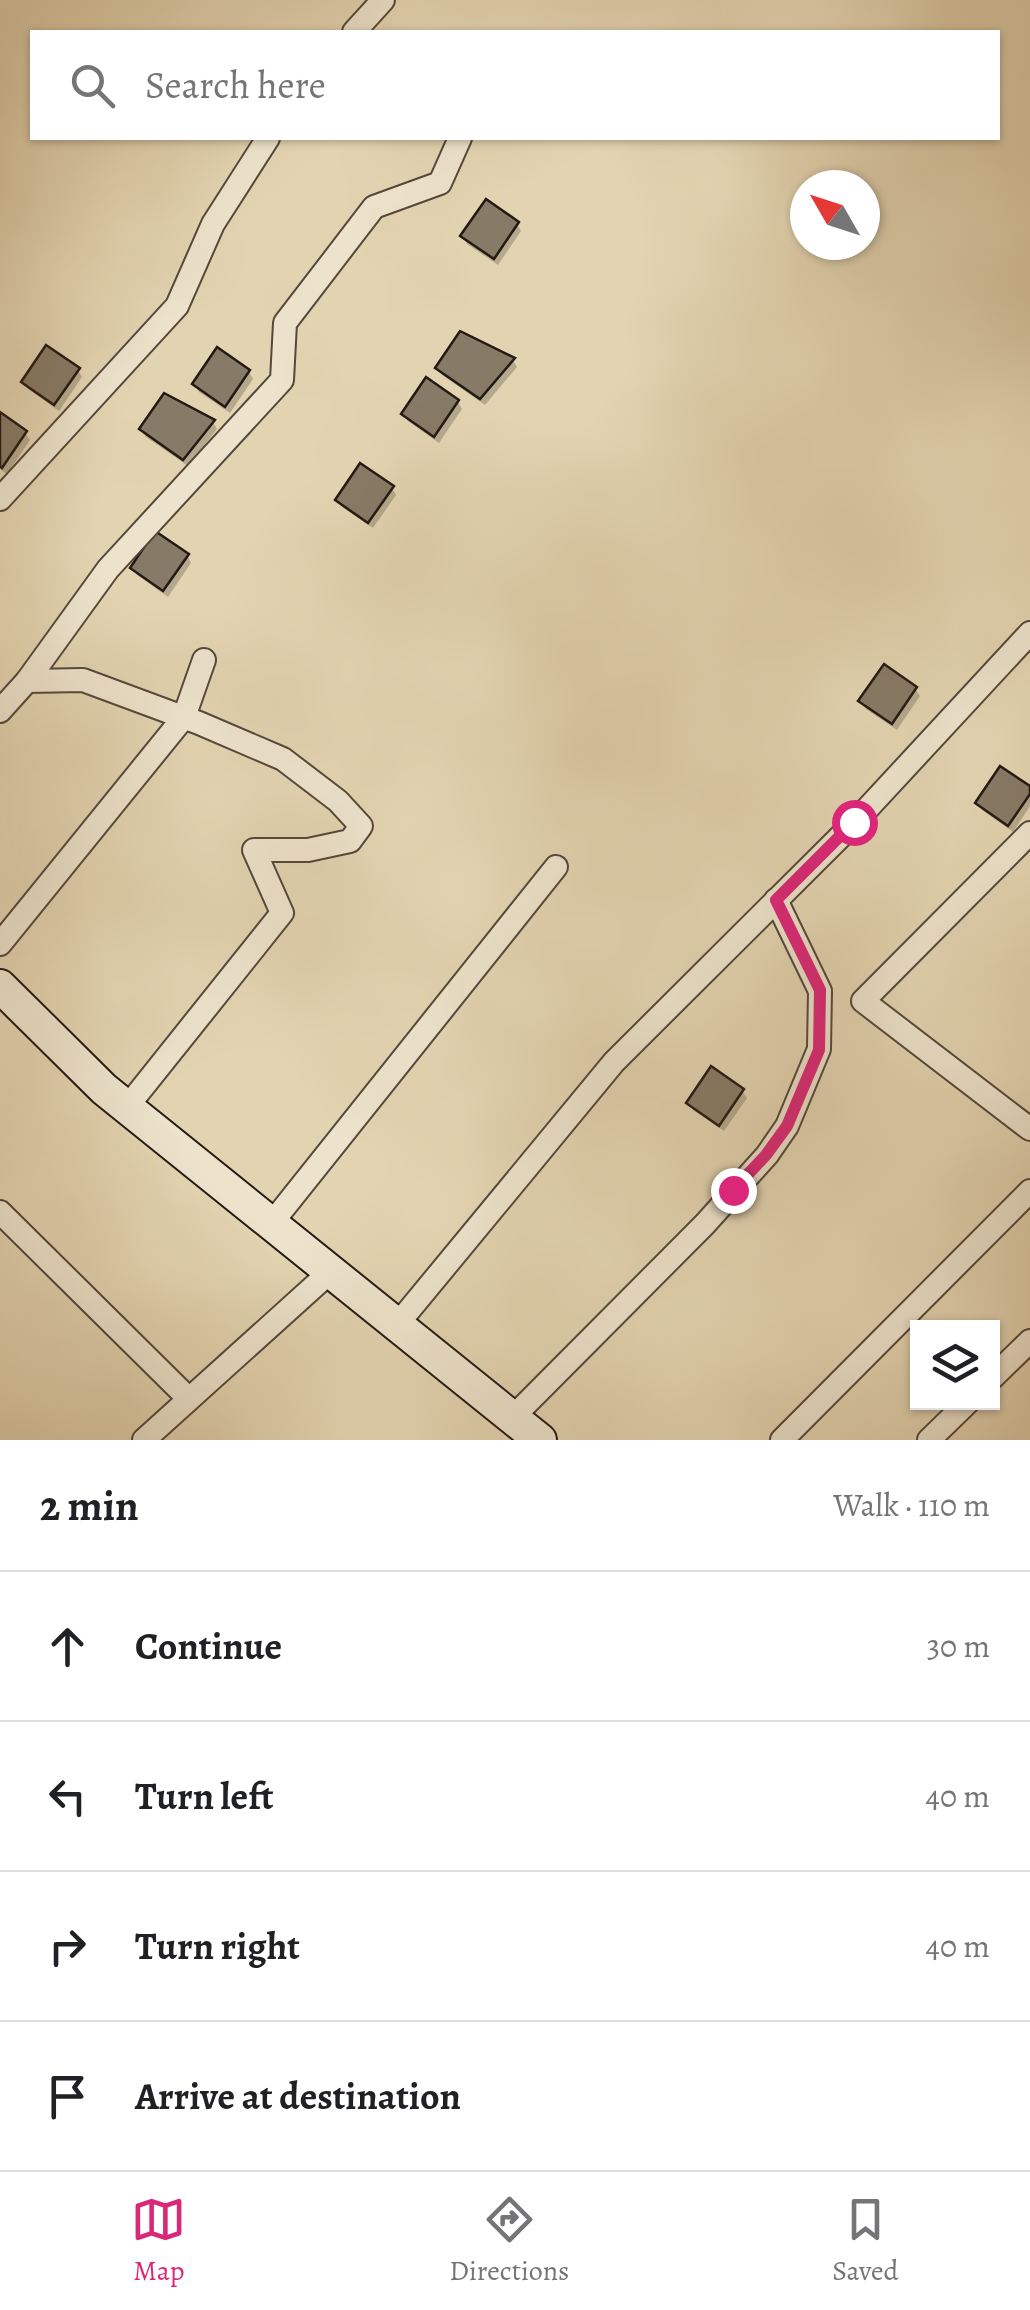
<!DOCTYPE html>
<meta charset="utf-8">
<style>
:root{--surface:#fff;--page:#f6f6f6;--text:#202124;--muted:#757577;--line:#e0e0e0;--accent:#db2777}
body{margin:0;font-family:Alegreya,serif;background:var(--page);color:var(--text)}
.controls{position:absolute;right:30px;bottom:30px;display:grid;overflow:hidden;border-radius:0px;box-shadow:0 2px 8px #0004}
.controls button{width:90px;height:90px;display:grid;place-items:center;padding:0;border:0;border-bottom:2px solid var(--line);background:var(--surface);color:var(--text);font:50px sans-serif}
.compass{position:absolute;left:790px;top:170px;width:90px;height:90px;border-radius:50%;background:var(--surface);box-shadow:0 2px 8px #0004;rotate:309deg}
.stop{position:absolute;width:30px;height:30px;margin:-22px;border:8px solid #db2777;border-radius:50%;background:#fff}
.stop.end{background:#db2777;border-color:#fff;box-shadow:0 2px 10px #0008}
.list{margin:0;padding:0;list-style:none}
h2{display:flex;justify-content:space-between;align-items:center;height:130px;margin:0;padding:0 40px;font-size:42px}
h2 small{font-size:32px;font-weight:400;color:var(--muted)}
.list li{display:grid;grid-template-columns:65px 1fr auto;gap:30px;align-items:center;box-sizing:border-box;height:150px;padding:0 40px;border-top:2px solid var(--line)}
.list b{display:block;font-size:38px;white-space:nowrap}
.list em{font-size:32px;font-style:normal;color:var(--muted)}
.icon{flex:none;width:55px;height:55px;fill:none;stroke:currentColor;stroke-width:2;stroke-linecap:round;stroke-linejoin:round}
.map{position:relative;flex:none;width:1030px;height:1440px;overflow:hidden}
.search{position:absolute;background:var(--surface);box-shadow:0 2px 8px #0004;left:30px;right:30px;top:30px;height:110px;display:flex;align-items:center;gap:25px;box-sizing:border-box;padding:0 35px;border-radius:0px;color:var(--muted);font-size:38px}
.sheet{height:730px;background:var(--surface)}
nav{display:flex;justify-content:space-around;align-items:center;box-sizing:border-box;height:140px;border-top:2px solid var(--line);background:var(--surface);font-size:28px;color:var(--muted)}
nav a{display:grid;justify-items:center;gap:5px}
nav .on{color:var(--accent)}
.map>svg:first-child{display:block}
</style>
<div class="map">
<svg width="1030" height="1440" viewBox="0 0 1030 1440">
<rect width="100%" height="100%" fill="#e3d4b1"/>
<filter id="stains"><feTurbulence type="fractalNoise" baseFrequency=".002" numOctaves="4"/><feColorMatrix values="0 0 0 0 .2 0 0 0 0 .09 0 0 0 0 .02 0 0 0 .5 -.17"/></filter>
<radialGradient id="worn" r=".72"><stop offset=".6" stop-color="#630" stop-opacity="0"/><stop offset="1" stop-color="#630" stop-opacity=".3"/></radialGradient>
<g fill="#0003">
<polygon points="517,224 521,231 498,265 467,244 463,236"/>
<polygon points="513,360 517,367 485,405 442,375 438,368"/>
<polygon points="78,370 82,377 59,411 28,389 24,382"/>
<polygon points="249,372 253,379 230,413 199,392 195,384"/>
<polygon points="165,396 213,422 217,429 188,466 146,437 142,430"/>
<polygon points="458,402 462,409 439,443 408,421 404,414"/>
<polygon points="0,415 25,433 30,440 7,474 0,469"/>
<polygon points="392,488 396,495 373,528 342,507 338,500"/>
<polygon points="187,555 191,563 168,597 137,575 133,568"/>
<polygon points="915,689 920,696 897,730 866,709 861,701"/>
<polygon points="1030,789 1030,806 1013,832 982,810 978,803"/>
<polygon points="742,1091 747,1098 724,1131 693,1110 689,1103"/>
</g>
<g fill="#877a66" stroke="#241914" stroke-width="2.5">
<polygon points="486,199 519,222 494,259 460,236"/>
<polygon points="460,331 515,358 480,399 435,368"/>
<polygon points="46,345 80,368 54,405 21,382"/>
<polygon points="217,347 250,370 225,407 192,384"/>
<polygon points="426,377 459,400 434,437 401,414"/>
<polygon points="164,393 215,420 183,460 139,429"/>
<polygon points="0,412 27,431 2,468 0,466"/>
<polygon points="360,463 394,486 368,523 335,500"/>
<polygon points="155,531 189,554 163,591 130,568"/>
<polygon points="884,664 917,687 892,724 858,701"/>
<polygon points="1000,766 1030,786 1030,794 1008,826 975,803"/>
<polygon points="711,1066 744,1089 719,1126 686,1103"/>
</g>
<g fill="none" stroke-linecap="round" stroke-linejoin="round">
<defs>
<g id="minor">
<polyline points="354,32 383,0"/>
<polyline points="0,499 177,306 213,224 268,138"/>
<polyline points="27,681 83,680 199,723 283,759 338,801 361,826 350,841 308,850 254,850 282,913 127,1107"/>
<polyline points="0,711 27,681 108,569 282,380 285,323 374,207 440,183 460,138"/>
<polyline points="1030,833 863,1001 1030,1129"/>
<polyline points="0,944 184,717 204,660"/>
<polyline points="0,1212 189,1399"/>
<polyline points="271,1224 556,867"/>
<polyline points="396,1326 614,1062 854,823 1030,633"/>
<polyline points="992,1378 1030,1341"/>
<polyline points="513,1417 705,1224 767,1155 787,1126 819,1049 820,991 776,900"/>
<polyline points="144,1440 330,1272"/>
<polyline points="782,1440 1030,1191"/>
<polyline points="929,1440 968,1402"/>
</g>
<polyline id="secondary" points="0,986 104,1089 540,1440"/>
</defs>
<use href="#minor" stroke="#54483b" stroke-width="26"/>
<use href="#secondary" stroke="#241914" stroke-width="36"/>
<use href="#minor" stroke="#ede3cc" stroke-width="22"/>
<use href="#secondary" stroke="#ede3cc" stroke-width="32"/>
</g>
<g fill="none" stroke-linecap="round" stroke-linejoin="round">
<polyline stroke="#db2777" stroke-width="12" points="733,1190 766,1155 787,1126 819,1050 820,990 776,900 854,822"/>
</g>
<rect width="100%" height="100%" filter="url(#stains)"/>
<rect width="100%" height="100%" fill="url(#worn)"/>
</svg>
<div class="controls">
<button><svg class="icon" aria-label="layers" viewBox="0 0 24 24"><path d="M12 4l9 5-9 5-9-5zM3 14l9 5 9-5"/></svg></button>
</div>
<svg class="compass" viewBox="-18 -18 36 36"><path d="M0-13l5 13h-10z" fill="#e53935"/><path d="M0 13l5-13h-10z" fill="#757577"/></svg>
<div class="stop" style="left:854px;top:822px"></div>
<div class="stop end" style="left:733px;top:1190px"></div>
<div class="search"><svg class="icon" aria-label="search" viewBox="0 0 24 24"><circle cx="10" cy="10" r="6"/><path d="M15 15l6 6"/></svg>Search here</div>
</div>
<section class="sheet">
<h2>2 min<small>Walk · 110 m</small></h2>
<ul class="list">
<li><svg class="icon" aria-label="ahead" viewBox="0 0 24 24"><path d="M12 20V5M6 11l6-6 6 6"/></svg><div><b>Continue</b></div><em>30 m</em></li>
<li><svg class="icon" aria-label="left" viewBox="0 0 24 24"><path d="M17 20v-9H6M10 6l-5 5 5 5"/></svg><div><b>Turn left</b></div><em>40 m</em></li>
<li><svg class="icon" aria-label="right" viewBox="0 0 24 24"><path d="M7 20v-9h11M14 6l5 5-5 5"/></svg><div><b>Turn right</b></div><em>40 m</em></li>
<li><svg class="icon" aria-label="arrive" viewBox="0 0 24 24"><path d="M6 21V4h12l-3 4 3 4H6"/></svg><div><b>Arrive at destination</b></div></li>
</ul>
</section>
<nav>
<a class="on"><svg class="icon" aria-label="map" viewBox="0 0 24 24"><path d="M3 6l6-2 6 2 6-2v14l-6 2-6-2-6 2zM9 4v14M15 6v14"/></svg>Map</a>
<a><svg class="icon" aria-label="directions" viewBox="0 0 24 24"><path d="M12 3l9 9-9 9-9-9zM9 14v-3h6M13 9l2 2-2 2"/></svg>Directions</a>
<a><svg class="icon" aria-label="saved" viewBox="0 0 24 24"><path d="M7 4h10v16l-5-4-5 4z"/></svg>Saved</a>
</nav>
